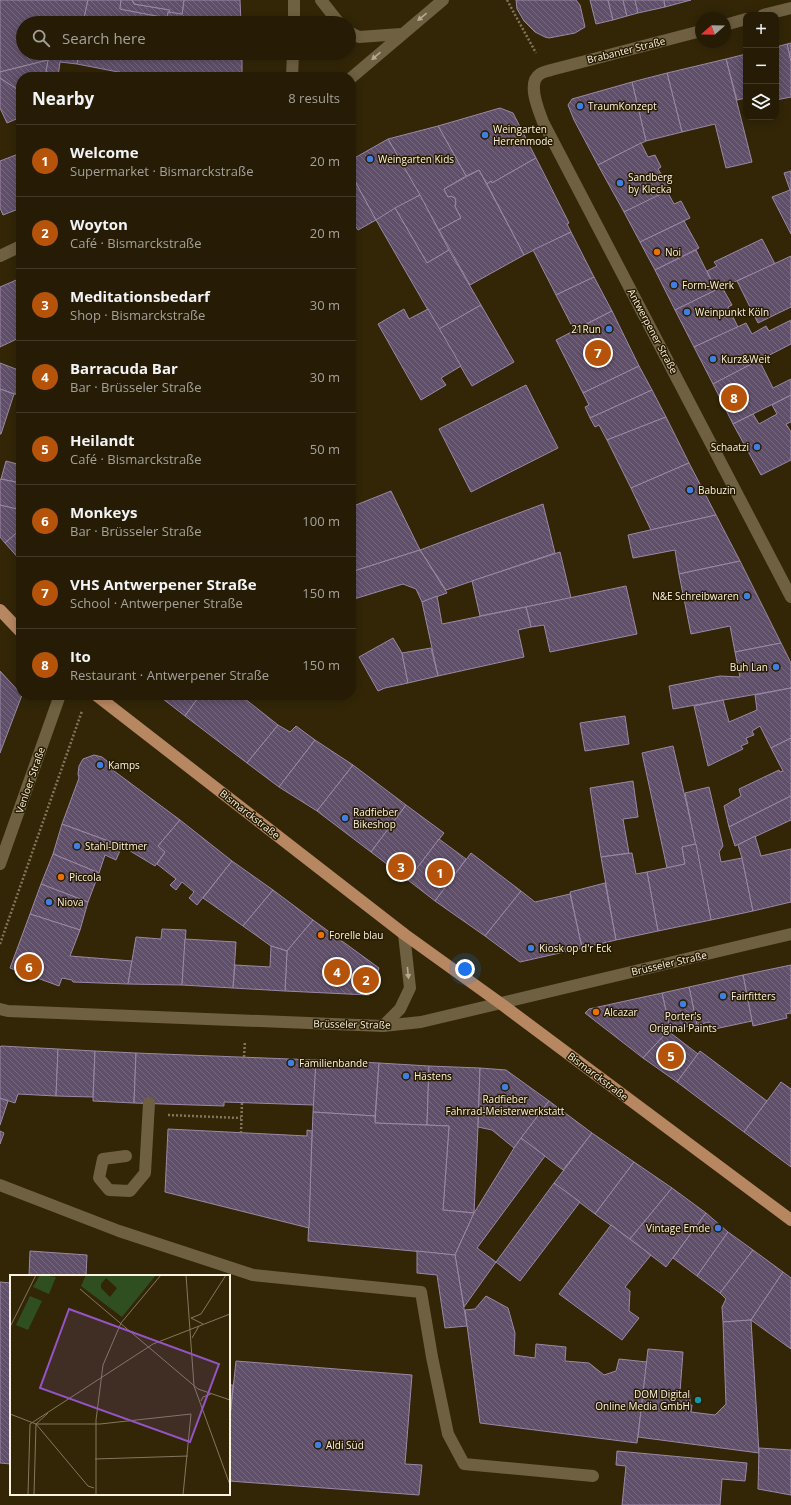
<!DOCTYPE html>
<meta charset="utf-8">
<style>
:root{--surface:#261c05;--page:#2e250f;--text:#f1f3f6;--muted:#a4a19a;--line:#423a27;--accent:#b45309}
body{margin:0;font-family:"Open Sans",sans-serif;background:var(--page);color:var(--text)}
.controls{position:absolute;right:12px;top:12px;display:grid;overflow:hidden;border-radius:8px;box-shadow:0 2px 10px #0003}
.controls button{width:36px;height:36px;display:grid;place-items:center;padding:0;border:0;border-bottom:1px solid var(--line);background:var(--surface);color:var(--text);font:20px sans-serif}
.compass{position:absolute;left:695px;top:12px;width:36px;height:36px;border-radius:50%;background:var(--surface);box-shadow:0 2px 10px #0003;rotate:250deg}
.you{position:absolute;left:465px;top:969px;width:14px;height:14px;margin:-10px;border:3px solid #fff;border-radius:50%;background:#1a73e8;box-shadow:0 0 0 6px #1a73e833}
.badge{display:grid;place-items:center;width:26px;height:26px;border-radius:50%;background:var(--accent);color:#fff;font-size:13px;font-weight:700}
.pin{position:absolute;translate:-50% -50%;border:2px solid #fff;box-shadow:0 1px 4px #0006}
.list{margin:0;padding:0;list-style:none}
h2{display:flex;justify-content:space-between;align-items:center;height:52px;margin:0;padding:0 16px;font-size:17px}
h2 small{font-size:13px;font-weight:400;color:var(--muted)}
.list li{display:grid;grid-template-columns:26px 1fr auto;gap:12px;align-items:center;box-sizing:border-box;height:72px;padding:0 16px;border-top:1px solid var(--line)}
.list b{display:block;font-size:15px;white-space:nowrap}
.list p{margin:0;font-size:13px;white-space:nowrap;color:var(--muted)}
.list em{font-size:13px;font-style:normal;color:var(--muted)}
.icon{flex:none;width:22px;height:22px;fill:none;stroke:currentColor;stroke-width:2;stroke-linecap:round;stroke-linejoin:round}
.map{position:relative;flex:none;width:791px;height:1505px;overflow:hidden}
.search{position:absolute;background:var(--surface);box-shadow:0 2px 10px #0003;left:16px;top:16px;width:340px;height:44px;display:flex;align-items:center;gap:10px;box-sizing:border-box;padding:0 14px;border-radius:22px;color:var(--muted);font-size:15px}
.panel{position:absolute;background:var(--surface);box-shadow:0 2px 10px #0003;left:16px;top:72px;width:340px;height:628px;border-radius:16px}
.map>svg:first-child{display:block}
</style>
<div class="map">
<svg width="791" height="1505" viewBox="0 0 791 1505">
<defs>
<pattern id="building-back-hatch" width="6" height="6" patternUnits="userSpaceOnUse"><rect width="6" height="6" fill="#604f6a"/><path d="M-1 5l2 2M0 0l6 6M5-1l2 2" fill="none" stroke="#78697f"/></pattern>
</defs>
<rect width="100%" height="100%" fill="#322607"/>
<g fill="url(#building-back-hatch)" stroke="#9b88a6">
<polygon points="0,0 88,0 83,23 23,23 23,53 49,53 48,60 0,72"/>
<polygon points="88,0 121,0 120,9 167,18 168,12 182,14 184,0 240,0 241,23 83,23"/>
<polygon points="121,0 132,0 134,4 170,10 169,12 168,12 167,18 120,9"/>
<polygon points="132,0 184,0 182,14 169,12 170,10 134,4"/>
<polygon points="516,0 576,0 580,5 585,27 575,33 549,38 545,37 535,32 524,21 517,9"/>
<polygon points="590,0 608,0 613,20 596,24"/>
<polygon points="608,0 623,0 627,16 613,20"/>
<polygon points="623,0 635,0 638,13 627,16"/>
<polygon points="635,0 664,0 665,7 638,13"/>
<polygon points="664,0 691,0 665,7"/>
<polygon points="791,43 791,62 787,44"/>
<polygon points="787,44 791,62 791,97 776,100 776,47"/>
<polygon points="49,53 79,53 77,64 60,62 58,77 45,77"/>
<polygon points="79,53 242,53 242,77 144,77 77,64"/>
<polygon points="746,54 746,98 737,100 726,59"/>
<polygon points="726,59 752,162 726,168 715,124 682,132 667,73"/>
<polygon points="48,60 45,77 21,77 21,92 0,78 0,72"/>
<polygon points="667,73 682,132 646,141 632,82"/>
<polygon points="0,78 21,92 21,117 7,123 0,108"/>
<polygon points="632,82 646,141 598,165 574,120 568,105 572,99"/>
<polygon points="500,108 513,113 536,158 492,183 491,181 487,184 479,170 466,176 438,126"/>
<polygon points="438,126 466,176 444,189 448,197 451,196 455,198 456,202 455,206 461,218 439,230 388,139"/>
<polygon points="388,139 420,195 376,220 351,174 351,160"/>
<polygon points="641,143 648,157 655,155 661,167 658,169 671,190 624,212 598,165"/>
<polygon points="21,153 21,208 3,215 0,208 0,161"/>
<polygon points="536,158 569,223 567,224 571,232 524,255 487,184 491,181 492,183"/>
<polygon points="479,170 524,255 470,285 439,230 461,218 455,206 456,202 455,198 451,196 448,197 444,189"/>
<polygon points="791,171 791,190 790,190 784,173"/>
<polygon points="351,174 376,220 358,230 354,224 351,226"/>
<polygon points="790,190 791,190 791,234 772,197"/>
<polygon points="667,191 674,204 681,201 690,218 640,242 624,212"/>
<polygon points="420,195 449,250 427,263 395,208"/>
<polygon points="395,208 427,263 449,250 481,305 439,329 376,220"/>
<polygon points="684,221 699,248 655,270 640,242"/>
<polygon points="571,232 594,277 556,295 533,250"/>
<polygon points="762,239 775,264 716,290 707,271 717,266 714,262"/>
<polygon points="696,250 716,290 675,310 655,270"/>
<polygon points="791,256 791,307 758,323 737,281"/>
<polygon points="594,277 612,311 574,330 556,295"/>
<polygon points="21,278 21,337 0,347 0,287"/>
<polygon points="722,287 732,305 728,307 738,327 694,347 675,310"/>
<polygon points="481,305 514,362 472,386 439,329"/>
<polygon points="404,309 409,319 428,309 461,366 441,378 446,385 421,400 378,324"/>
<polygon points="612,311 639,366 583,393 556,340"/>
<polygon points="791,320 791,344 713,384 694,347 746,323 752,334 766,326 769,331"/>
<polygon points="759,360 773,388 791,379 791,395 733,424 713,384"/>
<polygon points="0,363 21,371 21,396 0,389"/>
<polygon points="639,366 652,390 590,418 585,407 589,405 583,393"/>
<polygon points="526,385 558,448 471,492 439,429"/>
<polygon points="0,389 14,394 1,434 0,434"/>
<polygon points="652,390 666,417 607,440 599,425 595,427 590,418"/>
<polygon points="791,395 791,422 786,424 791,432 791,460 761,475 733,424 753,414 759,424 777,414 772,405"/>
<polygon points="666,417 689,463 631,488 607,440"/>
<polygon points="6,461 21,465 21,483 1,479"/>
<polygon points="689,463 716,515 651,530 631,488"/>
<polygon points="0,479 21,483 21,510 0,505"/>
<polygon points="391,491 420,550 351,572 351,507"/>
<polygon points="543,504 555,553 446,590 420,550"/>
<polygon points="0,505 21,510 21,529 5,543 0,537"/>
<polygon points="716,515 740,561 679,574 675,550 633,558 628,535"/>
<polygon points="21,529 21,561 5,543"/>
<polygon points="420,550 447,593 422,602 416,589 403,584 351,600 351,603 351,572"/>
<polygon points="560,552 571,598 480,616 472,581"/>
<polygon points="740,561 781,643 735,652 730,626 691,634 679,574"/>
<polygon points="626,586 637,634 550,652 544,625 531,627 526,607"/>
<polygon points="437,596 442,624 526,607 531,627 518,630 524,657 438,676 422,602"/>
<polygon points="393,638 402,653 408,683 385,688 378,691 359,657"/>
<polygon points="781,643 791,663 791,688 673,709 669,686 720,676 740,677 735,652"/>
<polygon points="431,648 438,676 408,683 402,653"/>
<polygon points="0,671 22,695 0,753"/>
<polygon points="791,688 791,738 771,748 760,726 752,731 754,735 746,738 748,743 741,746 743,749 708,766 694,706 723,700 729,722 757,710 755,695"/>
<polygon points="158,695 200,695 185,716"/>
<polygon points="200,695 240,695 278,725 247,763 185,716"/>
<polygon points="625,716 629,744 585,751 580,723"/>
<polygon points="278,725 290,732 296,726 315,740 279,787 247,763"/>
<polygon points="791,738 791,796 729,827 724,806 741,796 739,789 779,770 780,772 783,771 771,748"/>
<polygon points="315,740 353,765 317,811 279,787"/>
<polygon points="673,746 696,844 682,847 685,864 667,868 642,753"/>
<polygon points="94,755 102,757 107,761 110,768 180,820 158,846 165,852 155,866 122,846 62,824 79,778 78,774 79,766 83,759"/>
<polygon points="353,765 406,805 371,852 317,811"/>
<polygon points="633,781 638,817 623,819 629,853 601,857 590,788"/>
<polygon points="709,787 723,846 719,852 721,862 742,858 753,911 711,920 685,793"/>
<polygon points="791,796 791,820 735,846 729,827"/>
<polygon points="406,805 444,833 408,880 371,852"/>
<polygon points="180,820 232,861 197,905 189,898 194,892 182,882 176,890 170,885 176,879 157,864 165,852 158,846"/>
<polygon points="62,824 122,846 116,860 105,855 99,873 53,854"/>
<polygon points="755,836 761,856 791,849 791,902 753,911 742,858 738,845"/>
<polygon points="439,839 466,859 435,901 408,880"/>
<polygon points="696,844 711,920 658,931 647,872 685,864 682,847"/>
<polygon points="471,853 521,891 485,936 435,901"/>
<polygon points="632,853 636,874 647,872 658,931 616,940 601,857"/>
<polygon points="53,854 99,873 88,902 41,884"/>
<polygon points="232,861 273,890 243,926 203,898"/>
<polygon points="605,883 616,940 582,948 570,892"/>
<polygon points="41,884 88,902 80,930 30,914"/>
<polygon points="273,890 313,920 287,951 271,946 243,926"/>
<polygon points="521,891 535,902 570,894 582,948 520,962 485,936"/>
<polygon points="30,914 80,930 70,956 132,961 128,984 73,982 72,980 62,978 59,986 10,968"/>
<polygon points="313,920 379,968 369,995 285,991 287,951"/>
<polygon points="162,929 186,930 182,985 128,984 136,937 161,939"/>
<polygon points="185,939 236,942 233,988 182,985"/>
<polygon points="271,946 287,951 285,991 233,988 235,965 270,967"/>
<polygon points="791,965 791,1013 786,1014 787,1018 753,1026 743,975"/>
<polygon points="743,975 752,1021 710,1030 709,1022 697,1025 689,987"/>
<polygon points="689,987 697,1025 670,1029 662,993"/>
<polygon points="662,993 670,1029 643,1058 585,1013 589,1009"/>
<polygon points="668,1031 698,1054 677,1082 643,1058"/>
<polygon points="1,1046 58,1049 56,1096 18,1094 15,1103 0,1098 0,1047"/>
<polygon points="58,1049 95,1051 93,1097 56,1096"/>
<polygon points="95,1051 136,1053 134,1103 93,1101"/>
<polygon points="700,1051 767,1101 744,1132 677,1082"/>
<polygon points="136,1053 316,1060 314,1105 224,1102 224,1106 134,1103"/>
<polygon points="316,1060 379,1063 375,1116 313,1112"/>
<polygon points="379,1063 429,1066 427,1125 375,1123"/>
<polygon points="429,1066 480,1068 478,1127 474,1213 443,1210 449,1126 427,1125"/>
<polygon points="480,1068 506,1070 549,1101 514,1148 492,1130 478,1127"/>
<polygon points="781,1082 791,1089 791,1167 744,1132"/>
<polygon points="0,1098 8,1101 0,1125"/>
<polygon points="549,1101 592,1133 563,1170 521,1138"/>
<polygon points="313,1112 375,1116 375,1123 449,1126 443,1210 474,1213 455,1255 308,1241"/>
<polygon points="168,1129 307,1136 307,1130 312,1131 309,1228 165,1192"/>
<polygon points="0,1131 4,1133 0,1144"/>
<polygon points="592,1133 634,1162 595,1214 554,1183"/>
<polygon points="521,1138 545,1156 477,1248 496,1262 464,1307 455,1255 474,1213 514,1148"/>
<polygon points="634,1162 672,1188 630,1239 595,1214"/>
<polygon points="554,1183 580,1202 520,1281 496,1262"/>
<polygon points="672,1188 706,1213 666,1267 630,1239"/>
<polygon points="706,1213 728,1232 697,1276 673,1258"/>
<polygon points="611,1225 651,1255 625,1287 630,1291 629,1311 639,1318 622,1340 559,1294"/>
<polygon points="728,1232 753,1250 720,1293 697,1276"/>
<polygon points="753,1250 783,1272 751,1320 723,1322 722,1307 726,1299 720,1293"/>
<polygon points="30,1251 87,1255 86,1276 29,1276"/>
<polygon points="417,1251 455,1255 467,1326 445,1328 437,1275 417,1273"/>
<polygon points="783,1272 791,1278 791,1349 751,1320"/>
<polygon points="0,1282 11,1283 11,1464 0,1463"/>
<polygon points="486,1296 508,1308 515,1333 514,1355 535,1358 536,1344 566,1347 565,1361 589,1363 604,1375 616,1371 619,1359 647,1362 637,1443 480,1423 465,1310 475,1309"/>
<polygon points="751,1320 759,1453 638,1437 648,1349 683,1352 680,1392 690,1394 690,1405 692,1405 691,1412 715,1415 726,1404 723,1322"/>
<polygon points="236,1361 412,1375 405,1464 422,1465 419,1495 229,1481 229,1427"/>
<polygon points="229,1385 233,1385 229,1427"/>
<polygon points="759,1448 791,1450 791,1495 758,1489"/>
<polygon points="617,1451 747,1463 745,1481 722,1479 720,1505 622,1505 626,1466 616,1465"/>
</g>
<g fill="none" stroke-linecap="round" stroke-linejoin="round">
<g stroke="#82775e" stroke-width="2.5" stroke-dasharray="2 2" stroke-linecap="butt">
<polyline points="507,0 536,53"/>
<polyline points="0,944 82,711"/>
<polyline points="244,1057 245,1041"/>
<polyline points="168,1115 241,1118"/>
<polyline points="241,1133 242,1102"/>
</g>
<g stroke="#6e6041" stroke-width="12">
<polyline points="321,0 339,23"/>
<polyline points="763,15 791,8"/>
<polyline points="294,23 294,0"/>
<polyline points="725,25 746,19"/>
<path d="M701 31 551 70C548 71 543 72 540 74 526 83 539 111 543 122L791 597"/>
<polyline points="349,32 359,37 401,34"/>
<polyline points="292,77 293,53"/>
<polyline points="351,78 443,0"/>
<polyline points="0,256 21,246"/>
<polyline points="0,864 60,695"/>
<polyline points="0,1009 8,1011 383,1026 421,1022 791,934"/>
<polyline points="383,1026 400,1009 410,988 404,934"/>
<polyline points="126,1156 103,1159 99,1178 109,1190 130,1191 145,1173 149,1103"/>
<polyline points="0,1185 119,1231 253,1275 421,1292 432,1357 448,1434 464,1464 593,1476"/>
</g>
<g stroke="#b78761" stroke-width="12">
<polyline points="0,610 21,632"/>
<polyline points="96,695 404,934 500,1003 791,1220"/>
</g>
</g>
<defs><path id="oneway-solid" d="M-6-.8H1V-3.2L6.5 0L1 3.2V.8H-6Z"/></defs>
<g fill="#b5aa92">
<use href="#oneway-solid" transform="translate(422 17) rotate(141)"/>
<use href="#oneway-solid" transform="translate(376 56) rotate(139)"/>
<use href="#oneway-solid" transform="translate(408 973) rotate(84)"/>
</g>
<g fill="#3f7fe0" stroke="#281c00" stroke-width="1.5">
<circle cx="580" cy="106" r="4"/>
<circle cx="485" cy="135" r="4"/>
<circle cx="370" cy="159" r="4"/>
<circle cx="620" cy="183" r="4"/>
<circle cx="674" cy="285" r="4"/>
<circle cx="687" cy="312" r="4"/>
<circle cx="609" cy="329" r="4"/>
<circle cx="713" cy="359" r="4"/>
<circle cx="757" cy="447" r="4"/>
<circle cx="690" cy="490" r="4"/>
<circle cx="747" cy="596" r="4"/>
<circle cx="776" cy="667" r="4"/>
<circle cx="100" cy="765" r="4"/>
<circle cx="345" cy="818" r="4"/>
<circle cx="77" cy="846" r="4"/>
<circle cx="49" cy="902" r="4"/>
<circle cx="531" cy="948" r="4"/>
<circle cx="723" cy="996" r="4"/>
<circle cx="683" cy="1004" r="4"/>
<circle cx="291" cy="1063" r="4"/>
<circle cx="406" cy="1076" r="4"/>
<circle cx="505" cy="1087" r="4"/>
<circle cx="718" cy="1228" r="4"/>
<circle cx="318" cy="1445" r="4"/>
</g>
<g fill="#e8710a" stroke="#281c00" stroke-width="1.5">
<circle cx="657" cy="252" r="4"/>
<circle cx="61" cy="877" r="4"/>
<circle cx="321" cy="935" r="4"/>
<circle cx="596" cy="1012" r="4"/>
</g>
<circle fill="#0f9aa8" stroke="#281c00" stroke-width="1.5" cx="698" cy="1400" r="4"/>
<g text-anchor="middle" stroke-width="3" stroke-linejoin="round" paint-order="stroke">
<g font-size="10" fill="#fcf4e3" stroke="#281c00">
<text transform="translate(626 50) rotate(-14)" y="4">Brabanter Straße</text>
<text transform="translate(653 331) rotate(62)" y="4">Antwerpener Straße</text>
<text transform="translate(30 780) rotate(-71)" y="4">Venloer Straße</text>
<text transform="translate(250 814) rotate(38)" y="4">Bismarckstraße</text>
<text transform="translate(669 963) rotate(-13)" y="4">Brüsseler Straße</text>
<text transform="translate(352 1024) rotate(1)" y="4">Brüsseler Straße</text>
<text transform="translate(598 1076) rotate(37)" y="4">Bismarckstraße</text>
</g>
<g font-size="10" fill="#fcf4e3" stroke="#281c00" text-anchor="start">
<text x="588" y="110">TraumKonzept</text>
<text x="493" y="133">Weingarten<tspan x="493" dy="12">Herrenmode</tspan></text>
<text x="378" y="163">Weingarten Kids</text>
<text x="628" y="181">Sandberg<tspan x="628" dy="12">by Klecka</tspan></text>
<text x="665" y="256">Noi</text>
<text x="682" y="289">Form-Werk</text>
<text x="695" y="316">Weinpunkt Köln</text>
<text x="601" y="333" text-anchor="end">21Run</text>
<text x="721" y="363">Kurz&amp;Weit</text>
<text x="749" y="451" text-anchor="end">Schaatzi</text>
<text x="698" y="494">Babuzin</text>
<text x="739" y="600" text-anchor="end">N&amp;E Schreibwaren</text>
<text x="768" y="671" text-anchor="end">Buh Lan</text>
<text x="108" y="769">Kamps</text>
<text x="353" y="816">Radfieber<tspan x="353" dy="12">Bikeshop</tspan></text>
<text x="85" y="850">Stahl-Dittmer</text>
<text x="69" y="881">Piccola</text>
<text x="57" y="906">Niova</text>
<text x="329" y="939">Forelle blau</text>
<text x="539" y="952">Kiosk op d'r Eck</text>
<text x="731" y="1000">Fairfitters</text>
<text x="604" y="1016">Alcazar</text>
<text x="683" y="1020" text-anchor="middle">Porter's<tspan x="683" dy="12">Original Paints</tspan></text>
<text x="299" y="1067">Familienbande</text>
<text x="414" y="1080">Hästens</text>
<text x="505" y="1103" text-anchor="middle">Radfieber<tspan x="505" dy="12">Fahrrad-Meisterwerkstatt</tspan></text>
<text x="710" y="1232" text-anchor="end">Vintage Emde</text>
<text x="690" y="1398" text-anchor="end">DOM Digital<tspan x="690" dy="12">Online Media GmbH</tspan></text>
<text x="326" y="1449">Aldi Süd</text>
</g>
</g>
<g transform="translate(10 1275)">
<rect width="220" height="220" fill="#322607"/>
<path d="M30 0 46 2 39 19 23 12Z" fill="#2f4f21"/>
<path d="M76 0H146L112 42 71 11ZM96 3 107 13 100 22 91 13V9ZM20 21 32 26 18 55 6 50Z" fill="#2f4f21" fill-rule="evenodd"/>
<path fill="none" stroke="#83785f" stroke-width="1" d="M176 0 184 111 220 210M70 14 188 114 220 125M181 43 191 39 216 0M181 43 193 49M0 52 26 0M182 63 189 51M191 126 193 122 201 119M0 139 26 149 38 138M20 149 143 69 220 39M26 149H90L181 139 173 220M26 149 78 211 84 213M85 184 178 181M18 220 20 149M24 220 26 149M86 220V145L93 90 111 48 151 0"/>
<path fill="#9554c6" fill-opacity="0.15" stroke="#9554c6" stroke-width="2" d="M59 34 209 89 180 167 30 113Z"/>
<rect width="220" height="220" fill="none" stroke="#fcf4e3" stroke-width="2"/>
</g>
</svg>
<div class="controls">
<button>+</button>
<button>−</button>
<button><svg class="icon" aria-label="layers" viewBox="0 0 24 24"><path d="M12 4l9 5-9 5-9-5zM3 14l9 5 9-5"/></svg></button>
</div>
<svg class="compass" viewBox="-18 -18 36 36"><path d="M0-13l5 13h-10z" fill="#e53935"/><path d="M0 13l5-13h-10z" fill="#a4a19a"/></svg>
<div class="you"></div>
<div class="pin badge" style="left:440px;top:873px">1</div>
<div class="pin badge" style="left:366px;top:980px">2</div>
<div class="pin badge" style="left:401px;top:867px">3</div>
<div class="pin badge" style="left:337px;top:972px">4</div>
<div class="pin badge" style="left:671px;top:1056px">5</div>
<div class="pin badge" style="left:29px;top:967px">6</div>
<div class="pin badge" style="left:598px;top:353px">7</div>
<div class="pin badge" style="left:734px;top:398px">8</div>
<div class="search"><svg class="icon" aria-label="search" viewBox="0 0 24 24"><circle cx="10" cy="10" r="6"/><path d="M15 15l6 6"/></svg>Search here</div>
<section class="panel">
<h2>Nearby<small>8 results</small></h2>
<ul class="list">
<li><span class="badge">1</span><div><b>Welcome</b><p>Supermarket · Bismarckstraße</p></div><em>20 m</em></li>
<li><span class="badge">2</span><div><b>Woyton</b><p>Café · Bismarckstraße</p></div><em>20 m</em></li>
<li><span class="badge">3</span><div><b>Meditationsbedarf</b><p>Shop · Bismarckstraße</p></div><em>30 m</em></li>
<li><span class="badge">4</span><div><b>Barracuda Bar</b><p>Bar · Brüsseler Straße</p></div><em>30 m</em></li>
<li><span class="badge">5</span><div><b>Heilandt</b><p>Café · Bismarckstraße</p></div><em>50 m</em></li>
<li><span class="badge">6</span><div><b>Monkeys</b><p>Bar · Brüsseler Straße</p></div><em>100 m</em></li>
<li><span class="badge">7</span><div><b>VHS Antwerpener Straße</b><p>School · Antwerpener Straße</p></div><em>150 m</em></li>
<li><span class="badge">8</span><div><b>Ito</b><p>Restaurant · Antwerpener Straße</p></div><em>150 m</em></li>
</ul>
</section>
</div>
